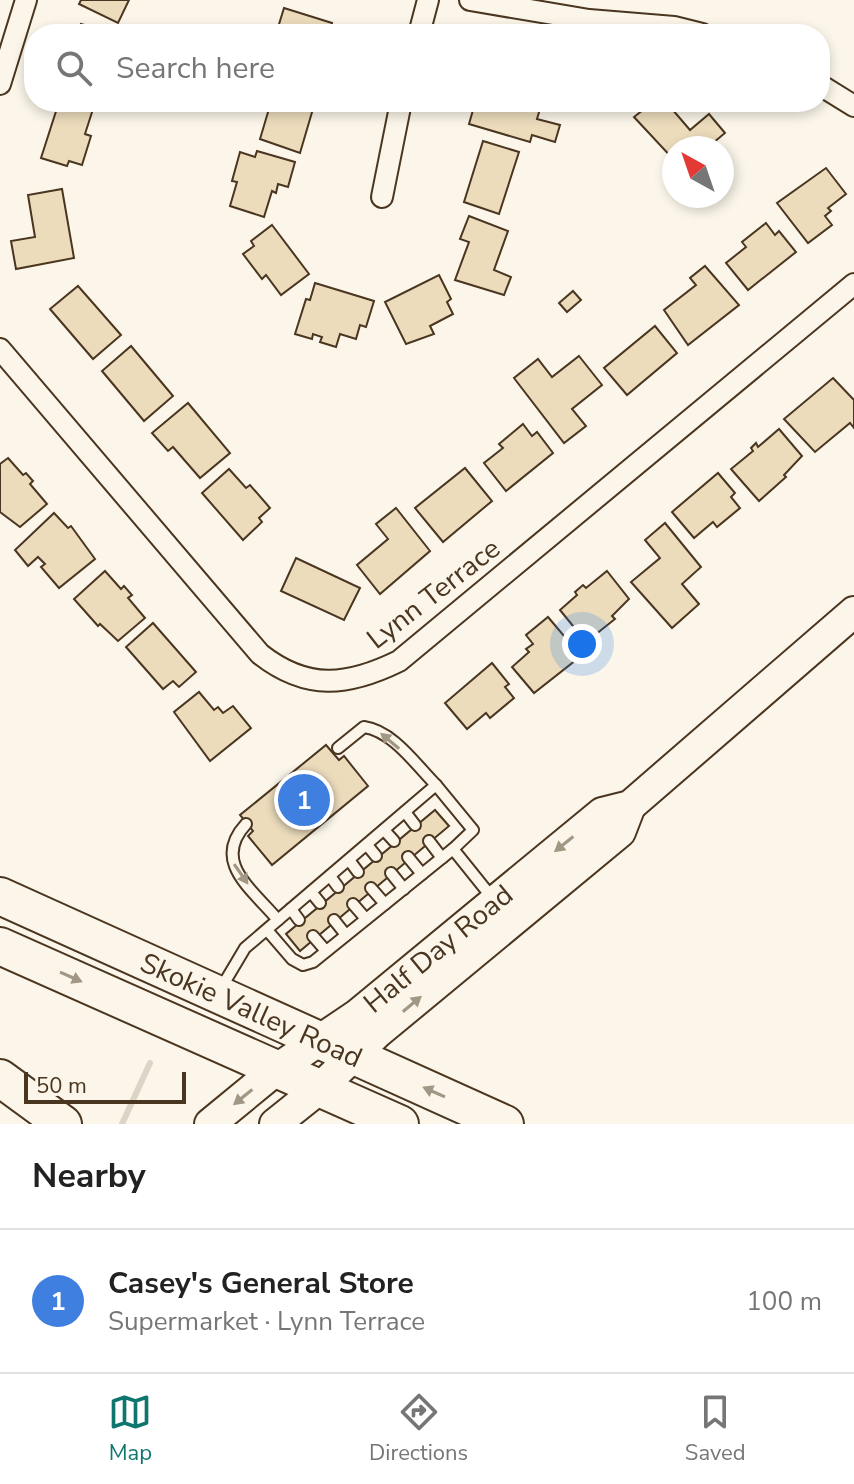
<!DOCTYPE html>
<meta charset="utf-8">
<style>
:root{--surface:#fff;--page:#f2f2f2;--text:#222;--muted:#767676;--line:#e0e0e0;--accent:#0f766e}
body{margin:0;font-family:"Nunito Sans",sans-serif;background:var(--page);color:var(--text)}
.compass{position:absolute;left:662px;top:136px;width:72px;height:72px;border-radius:50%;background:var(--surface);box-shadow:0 4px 12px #0003;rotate:320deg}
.scale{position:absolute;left:24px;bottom:20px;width:162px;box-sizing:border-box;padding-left:8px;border:4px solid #4a3520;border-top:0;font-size:22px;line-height:28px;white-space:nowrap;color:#4a3520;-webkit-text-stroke:6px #fbf6e9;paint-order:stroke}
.you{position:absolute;left:582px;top:644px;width:28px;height:28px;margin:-20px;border:6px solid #fff;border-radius:50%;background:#1a73e8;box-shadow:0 0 0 12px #1a73e833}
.badge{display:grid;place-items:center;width:52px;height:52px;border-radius:50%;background:var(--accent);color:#fff;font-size:26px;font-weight:700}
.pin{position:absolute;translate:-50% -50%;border:4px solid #fff;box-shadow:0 2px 8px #0006}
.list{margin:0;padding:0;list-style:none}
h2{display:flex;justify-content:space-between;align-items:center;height:104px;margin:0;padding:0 32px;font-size:34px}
h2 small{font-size:26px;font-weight:400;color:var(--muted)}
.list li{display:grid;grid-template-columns:52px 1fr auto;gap:24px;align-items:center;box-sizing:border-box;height:144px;padding:0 32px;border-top:2px solid var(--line)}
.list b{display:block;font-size:30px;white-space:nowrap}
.list p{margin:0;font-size:26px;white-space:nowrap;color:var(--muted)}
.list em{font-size:26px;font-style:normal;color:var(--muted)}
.icon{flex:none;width:44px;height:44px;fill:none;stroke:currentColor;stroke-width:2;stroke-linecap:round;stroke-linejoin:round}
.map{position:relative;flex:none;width:854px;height:1124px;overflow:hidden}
.search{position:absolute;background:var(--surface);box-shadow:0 4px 12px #0003;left:24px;right:24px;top:24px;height:88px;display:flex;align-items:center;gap:20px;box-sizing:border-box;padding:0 28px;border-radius:32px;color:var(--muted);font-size:30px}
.sheet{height:248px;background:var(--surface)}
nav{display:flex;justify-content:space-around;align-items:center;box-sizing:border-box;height:112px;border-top:2px solid var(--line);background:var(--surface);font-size:22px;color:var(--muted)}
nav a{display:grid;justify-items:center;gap:4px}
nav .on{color:var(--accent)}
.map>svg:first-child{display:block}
</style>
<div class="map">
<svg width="854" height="1124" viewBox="0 0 854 1124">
<rect width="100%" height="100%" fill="#fbf6e9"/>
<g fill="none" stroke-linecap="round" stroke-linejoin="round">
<polyline stroke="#dcd4c6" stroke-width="6" points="122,1124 150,1063"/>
</g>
<g fill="#ecdcbc" stroke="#4a3520" stroke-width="2">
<polygon points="81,0 129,0 118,23 79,4"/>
<polygon points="284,8 332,23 329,34 276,34"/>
<polygon points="81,24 116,34 79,34"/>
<polygon points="59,102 93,109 85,134 91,136 82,165 69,161 67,166 41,158"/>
<polygon points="271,102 315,102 300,153 260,139"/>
<polygon points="498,102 542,102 537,119 560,125 555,142 532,135 530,142 469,124 475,103 496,108"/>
<polygon points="653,102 666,102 690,130 709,114 725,133 707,148 674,148 674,160 634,117"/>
<polygon points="483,141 519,152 499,214 464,202"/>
<polygon points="257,151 295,162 288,187 278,184 276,193 272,191 264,217 230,206 237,182 232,181 240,152 255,157"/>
<polygon points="826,168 846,194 828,208 831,211 825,216 832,225 808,243 777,203"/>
<polygon points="62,189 74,258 16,269 11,241 35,237 28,195"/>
<polygon points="469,216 508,231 494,270 511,277 504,295 455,280 469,242 460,239"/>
<polygon points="766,223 775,235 779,231 796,252 748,290 726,263 746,247 742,242"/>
<polygon points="272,225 309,274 281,295 266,275 262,279 243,254 254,246 251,241"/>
<polygon points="705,266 739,305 688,345 664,310 696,285 690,278"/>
<polygon points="439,275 451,299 447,302 453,314 430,326 434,334 406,344 385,302"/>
<polygon points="315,283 374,301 366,327 360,325 356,339 340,334 336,347 320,342 322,337 313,334 312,339 295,334 306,299 310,300"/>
<polygon points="78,286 121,335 93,359 50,309"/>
<polygon points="573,291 581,300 567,312 559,303"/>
<polygon points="655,326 677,353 627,395 604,368"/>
<polygon points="131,346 173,396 144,421 102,371"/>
<polygon points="579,356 602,385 572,409 586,426 564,443 514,378 538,359 552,377"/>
<polygon points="833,378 854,400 854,428 850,423 815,452 784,419"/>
<polygon points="188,403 230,453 200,478 173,447 168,451 152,433"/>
<polygon points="523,424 532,436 537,432 553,453 506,491 484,463 503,448 499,444"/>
<polygon points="779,429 802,456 784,475 786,477 759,501 731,469 753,451 751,448 756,443 758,447"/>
<polygon points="8,458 23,475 26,473 33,481 30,484 47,504 20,527 0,512 0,464"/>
<polygon points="465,468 492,501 443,542 415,508"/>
<polygon points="229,469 246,488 250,485 270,508 259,518 262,522 243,540 202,493"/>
<polygon points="718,473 735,493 731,497 740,508 717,527 713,522 694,538 672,512"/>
<polygon points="396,508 430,551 380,594 357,565 388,539 376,524"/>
<polygon points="54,513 68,528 71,526 95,559 59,588 41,567 45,564 38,557 28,566 15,550"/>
<polygon points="665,523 701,567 682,584 699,604 672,628 631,582 660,558 645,540"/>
<polygon points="296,558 360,588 344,620 281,591"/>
<polygon points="105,571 121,589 124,586 132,595 128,598 145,618 118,641 100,624 98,626 74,599"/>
<polygon points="607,571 629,599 612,616 615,619 586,642 560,610 577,595 575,592 583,585 586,588"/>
<polygon points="548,617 581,656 534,693 512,667 529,652 526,649 533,644 526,635"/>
<polygon points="153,623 196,672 179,687 173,681 163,689 126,647"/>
<polygon points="492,663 509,684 505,687 514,698 490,718 486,713 467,729 445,703"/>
<polygon points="199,692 214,710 218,707 223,713 233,706 251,728 210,761 174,712"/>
<polygon points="326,745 339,760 344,756 368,786 272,865 248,836 253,831 240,815"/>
<polygon points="435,810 449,826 300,951 286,934"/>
</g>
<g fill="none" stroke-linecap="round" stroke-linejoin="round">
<defs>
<g id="lane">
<path d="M338 748 364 727C393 731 416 765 436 785"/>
<polyline points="405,812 415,825"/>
<path d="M246 824C211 862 252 889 278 920"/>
<polyline points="384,830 394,841"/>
<polyline points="429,841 442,858"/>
<polyline points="367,845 376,856"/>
<polyline points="408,857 422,874"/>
<polyline points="349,860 358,872"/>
<polyline points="391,873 404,889"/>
<polyline points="330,876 338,887"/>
<polyline points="371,888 385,904"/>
<polyline points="311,892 320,903"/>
<polyline points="353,904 366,919"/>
<polyline points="291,909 299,920"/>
<polyline points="334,920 346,935"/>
<polyline points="267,930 292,959 303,965 313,962 453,849 494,900"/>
<polyline points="313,936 326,951"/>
<polyline points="220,990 245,948 436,785 473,830 453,849"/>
</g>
<g id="street">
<polyline points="470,0 589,20 674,27 702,34"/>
<polyline points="419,34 428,0"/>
<polyline points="0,84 26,0"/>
<polyline points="820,85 854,106"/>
<polyline points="382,197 401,102"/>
<path d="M0 349 260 654C307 691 348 686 399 661L854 284"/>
</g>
<g id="primary">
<path id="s1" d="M210 1124 277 1069 357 1015 602 813 630 806 854 612"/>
<polyline points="275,1124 320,1088 377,1033 620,832 630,806"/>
</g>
<g id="highway">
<path id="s2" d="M0 896 505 1124"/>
<polyline points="0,946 400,1124"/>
<polyline points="0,1078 63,1124"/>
</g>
</defs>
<use href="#lane" stroke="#4a3520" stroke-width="14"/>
<use href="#street" stroke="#4a3520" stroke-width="24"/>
<use href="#primary" stroke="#4a3520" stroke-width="34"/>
<use href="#highway" stroke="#4a3520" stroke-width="40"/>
<use href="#lane" stroke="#fbf6e9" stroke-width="10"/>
<use href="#street" stroke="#fbf6e9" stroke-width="20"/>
<use href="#primary" stroke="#fbf6e9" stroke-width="30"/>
<use href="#highway" stroke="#fbf6e9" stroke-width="36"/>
</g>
<defs><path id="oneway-solid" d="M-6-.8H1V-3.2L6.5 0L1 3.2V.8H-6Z" transform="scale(2)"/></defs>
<g fill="#a29684">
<use href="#oneway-solid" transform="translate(390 741) rotate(-140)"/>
<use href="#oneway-solid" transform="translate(564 844) rotate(141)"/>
<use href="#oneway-solid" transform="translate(241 874) rotate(55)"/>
<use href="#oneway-solid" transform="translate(71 977) rotate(24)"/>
<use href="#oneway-solid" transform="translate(412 1004) rotate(-40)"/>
<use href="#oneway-solid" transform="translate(434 1092) rotate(-156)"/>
<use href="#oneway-solid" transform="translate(243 1097) rotate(141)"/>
</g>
<g text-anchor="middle" stroke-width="6" stroke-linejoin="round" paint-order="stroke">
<g font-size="28" fill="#4a3520" stroke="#fbf6e9">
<text transform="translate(433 593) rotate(-38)" y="10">Lynn Terrace</text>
<text dy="10" stroke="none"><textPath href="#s1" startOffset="288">Half Day Road</textPath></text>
<text dy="10" stroke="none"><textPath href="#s2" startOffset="276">Skokie Valley Road</textPath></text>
</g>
</g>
</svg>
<svg class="compass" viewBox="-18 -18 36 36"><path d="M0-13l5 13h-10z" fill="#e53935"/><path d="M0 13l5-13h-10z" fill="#767676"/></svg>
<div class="scale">50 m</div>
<div class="you"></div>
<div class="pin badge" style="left:304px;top:800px;background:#3f7fe0">1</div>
<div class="search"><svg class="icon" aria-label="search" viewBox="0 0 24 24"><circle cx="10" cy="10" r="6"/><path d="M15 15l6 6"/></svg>Search here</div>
</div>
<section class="sheet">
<h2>Nearby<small></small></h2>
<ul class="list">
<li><span class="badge" style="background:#3f7fe0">1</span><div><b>Casey's General Store</b><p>Supermarket · Lynn Terrace</p></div><em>100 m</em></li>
</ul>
</section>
<nav>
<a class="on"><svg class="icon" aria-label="map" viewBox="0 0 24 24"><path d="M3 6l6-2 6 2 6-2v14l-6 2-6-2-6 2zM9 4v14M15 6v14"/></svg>Map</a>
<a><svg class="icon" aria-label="directions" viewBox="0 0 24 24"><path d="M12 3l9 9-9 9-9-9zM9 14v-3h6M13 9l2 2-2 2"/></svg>Directions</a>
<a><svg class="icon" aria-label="saved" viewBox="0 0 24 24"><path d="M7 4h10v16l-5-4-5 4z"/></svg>Saved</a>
</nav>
